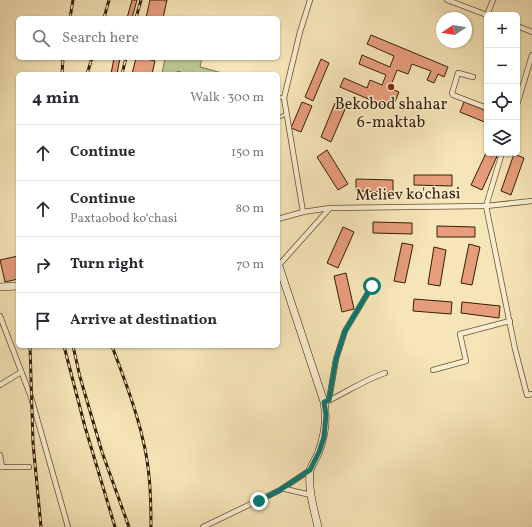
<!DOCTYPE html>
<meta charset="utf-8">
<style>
:root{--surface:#fff;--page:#f2f2f3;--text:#2b2b33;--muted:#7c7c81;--line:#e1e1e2}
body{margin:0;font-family:Vollkorn,serif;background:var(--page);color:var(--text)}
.controls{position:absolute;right:12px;top:12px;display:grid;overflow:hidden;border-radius:6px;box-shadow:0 1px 3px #0004}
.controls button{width:36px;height:36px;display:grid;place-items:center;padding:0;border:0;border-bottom:1px solid var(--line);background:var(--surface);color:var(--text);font:20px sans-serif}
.compass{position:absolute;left:436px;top:12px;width:36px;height:36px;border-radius:50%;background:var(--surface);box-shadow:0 1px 3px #0004;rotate:258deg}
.stop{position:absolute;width:12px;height:12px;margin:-9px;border:3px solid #0f766e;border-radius:50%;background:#fff}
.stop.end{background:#0f766e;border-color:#fff;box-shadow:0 1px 4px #0008}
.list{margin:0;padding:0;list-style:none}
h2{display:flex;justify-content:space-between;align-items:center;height:52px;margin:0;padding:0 16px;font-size:17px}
h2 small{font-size:13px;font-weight:400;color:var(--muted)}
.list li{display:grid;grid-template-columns:26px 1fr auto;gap:12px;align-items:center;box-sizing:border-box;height:56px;padding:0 16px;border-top:1px solid var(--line)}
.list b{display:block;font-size:15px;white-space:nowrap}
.list p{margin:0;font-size:13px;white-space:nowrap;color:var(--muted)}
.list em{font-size:13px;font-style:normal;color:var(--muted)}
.icon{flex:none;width:22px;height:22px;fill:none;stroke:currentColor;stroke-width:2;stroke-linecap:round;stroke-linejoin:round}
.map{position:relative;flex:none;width:532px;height:527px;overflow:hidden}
.search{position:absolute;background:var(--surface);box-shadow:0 1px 3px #0004;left:16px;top:16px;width:264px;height:44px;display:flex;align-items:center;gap:10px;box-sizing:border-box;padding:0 14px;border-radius:6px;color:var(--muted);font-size:15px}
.panel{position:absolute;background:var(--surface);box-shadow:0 1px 3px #0004;left:16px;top:72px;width:264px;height:276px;border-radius:6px}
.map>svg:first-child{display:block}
</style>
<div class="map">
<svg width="532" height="527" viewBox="0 0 532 527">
<rect width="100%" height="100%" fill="#f6e5b8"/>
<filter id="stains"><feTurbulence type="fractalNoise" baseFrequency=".005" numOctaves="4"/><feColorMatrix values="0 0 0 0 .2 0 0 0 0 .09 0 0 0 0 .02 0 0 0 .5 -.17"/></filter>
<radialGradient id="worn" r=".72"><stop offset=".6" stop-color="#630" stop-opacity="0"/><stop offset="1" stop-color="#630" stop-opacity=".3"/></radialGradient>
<polygon fill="#bac590" stroke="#78724a" points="165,58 202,58 200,67 226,74 162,74"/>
<g fill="#e79c7b" stroke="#361e04">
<polygon points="132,0 137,0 132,18 127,18"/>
<polygon points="150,0 167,0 163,18 146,18"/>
<polygon points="371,35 448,67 444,77 438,74 434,83 427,80 431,71 412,64 408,74 397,70 390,88 399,92 392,109 340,87 344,78 367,88 370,80 382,85 386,75 359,64 362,55 390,67 394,56 367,44"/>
<polygon points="114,58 120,58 117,74 111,74"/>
<polygon points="136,58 142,58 155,61 152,74 132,74"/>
<polygon points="321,59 329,63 313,101 305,97"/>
<polygon points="302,102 312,106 301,132 291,128"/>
<polygon points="464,102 487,111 487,123 460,112"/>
<polygon points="335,103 346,107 331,142 321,137"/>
<polygon points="327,150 348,184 338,190 317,157"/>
<polygon points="487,151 487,153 498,154 482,190 471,185"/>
<polygon points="514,154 524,158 511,195 501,191"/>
<polygon points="414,175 452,175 452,186 414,185"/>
<polygon points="356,179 393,180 393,192 356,191"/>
<polygon points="373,222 412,223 412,234 373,233"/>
<polygon points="437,226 475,227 475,237 437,237"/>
<polygon points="343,227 354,232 338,268 327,263"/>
<polygon points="402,243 413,245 405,283 394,281"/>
<polygon points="469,244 480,247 472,285 461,283"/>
<polygon points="434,247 446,250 440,286 428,284"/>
<polygon points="18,256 18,279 5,282 0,260"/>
<polygon points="346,273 354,309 342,312 334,276"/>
<polygon points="414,299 452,302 451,314 413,311"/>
<polygon points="462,302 500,306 499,318 461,313"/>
</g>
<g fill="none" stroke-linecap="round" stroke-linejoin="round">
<defs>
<g id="lane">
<polyline points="178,73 181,74"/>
<polyline points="278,97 284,98"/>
<polyline points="278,118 286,114"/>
</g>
<g id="street">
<polyline points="447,0 487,15"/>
<polyline points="487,15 493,0"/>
<polyline points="517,26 532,32"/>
<polyline points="473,77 458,73 452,93 453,95 487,108"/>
<polyline points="517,105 532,55"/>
<polyline points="502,153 486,206 515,349 527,395 532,394"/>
<polyline points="303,212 284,98 300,32 310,0"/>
<polyline points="278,219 303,212 330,208"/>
<polyline points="279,265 330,208 486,206 532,201"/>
<polyline points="0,316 31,397 68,527"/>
<polyline points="433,370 466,361 460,334 510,321"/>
<polyline points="0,385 21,372"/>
<polyline points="329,400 336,359 345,331 372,286"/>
<path d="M328 401C347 392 364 380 385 373"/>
<polyline points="0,455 2,467"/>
<polyline points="0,467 29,467"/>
<polyline points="282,489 285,489 311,495"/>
<polyline points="203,527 280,490 310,470"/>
</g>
<g id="secondary">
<path d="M278 263 324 402C327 419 325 435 319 451 317 458 311 465 310 471 308 490 314 509 318 527"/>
<polyline points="0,287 18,286"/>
</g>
</defs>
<use href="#lane" stroke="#665031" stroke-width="4"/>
<use href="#street" stroke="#665031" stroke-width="6"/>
<use href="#secondary" stroke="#361e04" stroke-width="8"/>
<use href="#lane" stroke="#f9eed1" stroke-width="2.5"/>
<use href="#street" stroke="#f9eed1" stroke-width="4.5"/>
<use href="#secondary" stroke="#f9eed1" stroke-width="7"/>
<defs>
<g id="rail">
<polyline points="70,18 73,0"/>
<polyline points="104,18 109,0"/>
<polyline points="136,18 141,0"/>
<polyline points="62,74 63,58"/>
<polyline points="87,74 92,58"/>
<polyline points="122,74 126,58"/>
<polyline points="30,346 33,443 41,527"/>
<polyline points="64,346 85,427 115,527"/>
<polyline points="73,346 80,377 102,452 129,527"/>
<path d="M112 346C123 376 135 405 142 436 150 466 151 496 151 527"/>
</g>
</defs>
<use href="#rail" stroke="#361e04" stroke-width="3"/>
<use href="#rail" stroke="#f9eed1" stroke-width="1.5" stroke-dasharray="4.5" stroke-linecap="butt"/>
</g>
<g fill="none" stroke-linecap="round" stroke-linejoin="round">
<polyline stroke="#0f766e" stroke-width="5" points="259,501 280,490 310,470 319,452 324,437 326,415 324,402 329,400 336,359 345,331 372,286"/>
</g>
<circle fill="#8f2418" stroke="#f9eed1" stroke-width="1.5" cx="391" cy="87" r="4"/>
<g text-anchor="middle" stroke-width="3" stroke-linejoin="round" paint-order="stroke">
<g font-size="16" fill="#361e04" stroke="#f9eed1">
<text x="391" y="109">Bekobod shahar<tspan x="391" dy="18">6-maktab</tspan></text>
</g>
<g font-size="16" fill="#361e04" stroke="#f9eed1">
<text transform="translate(408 193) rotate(-1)" y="6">Meliev ko'chasi</text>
</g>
</g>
<rect width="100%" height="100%" filter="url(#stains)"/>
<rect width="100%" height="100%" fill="url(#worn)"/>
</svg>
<div class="controls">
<button>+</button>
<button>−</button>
<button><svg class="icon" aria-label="locate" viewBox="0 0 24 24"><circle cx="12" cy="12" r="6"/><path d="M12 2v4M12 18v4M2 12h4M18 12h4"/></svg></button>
<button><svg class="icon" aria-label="layers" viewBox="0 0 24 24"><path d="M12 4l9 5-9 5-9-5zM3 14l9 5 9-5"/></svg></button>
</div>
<svg class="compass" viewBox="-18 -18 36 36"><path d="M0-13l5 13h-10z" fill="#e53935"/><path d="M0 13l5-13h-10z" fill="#7c7c81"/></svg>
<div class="stop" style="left:372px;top:286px"></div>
<div class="stop end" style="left:259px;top:501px"></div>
<div class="search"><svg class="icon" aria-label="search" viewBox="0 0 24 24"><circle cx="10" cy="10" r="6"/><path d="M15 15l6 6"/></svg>Search here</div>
<section class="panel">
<h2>4 min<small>Walk · 300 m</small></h2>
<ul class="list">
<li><svg class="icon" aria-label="ahead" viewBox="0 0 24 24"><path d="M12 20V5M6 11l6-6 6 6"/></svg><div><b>Continue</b></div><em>150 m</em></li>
<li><svg class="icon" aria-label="ahead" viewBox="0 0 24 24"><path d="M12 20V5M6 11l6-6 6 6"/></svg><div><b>Continue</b><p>Paxtaobod ko‘chasi</p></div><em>80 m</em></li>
<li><svg class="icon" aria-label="right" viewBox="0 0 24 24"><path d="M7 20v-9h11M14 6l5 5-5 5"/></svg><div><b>Turn right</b></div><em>70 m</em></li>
<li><svg class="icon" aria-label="arrive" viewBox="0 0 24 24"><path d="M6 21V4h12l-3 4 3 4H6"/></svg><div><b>Arrive at destination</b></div></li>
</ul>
</section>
</div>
